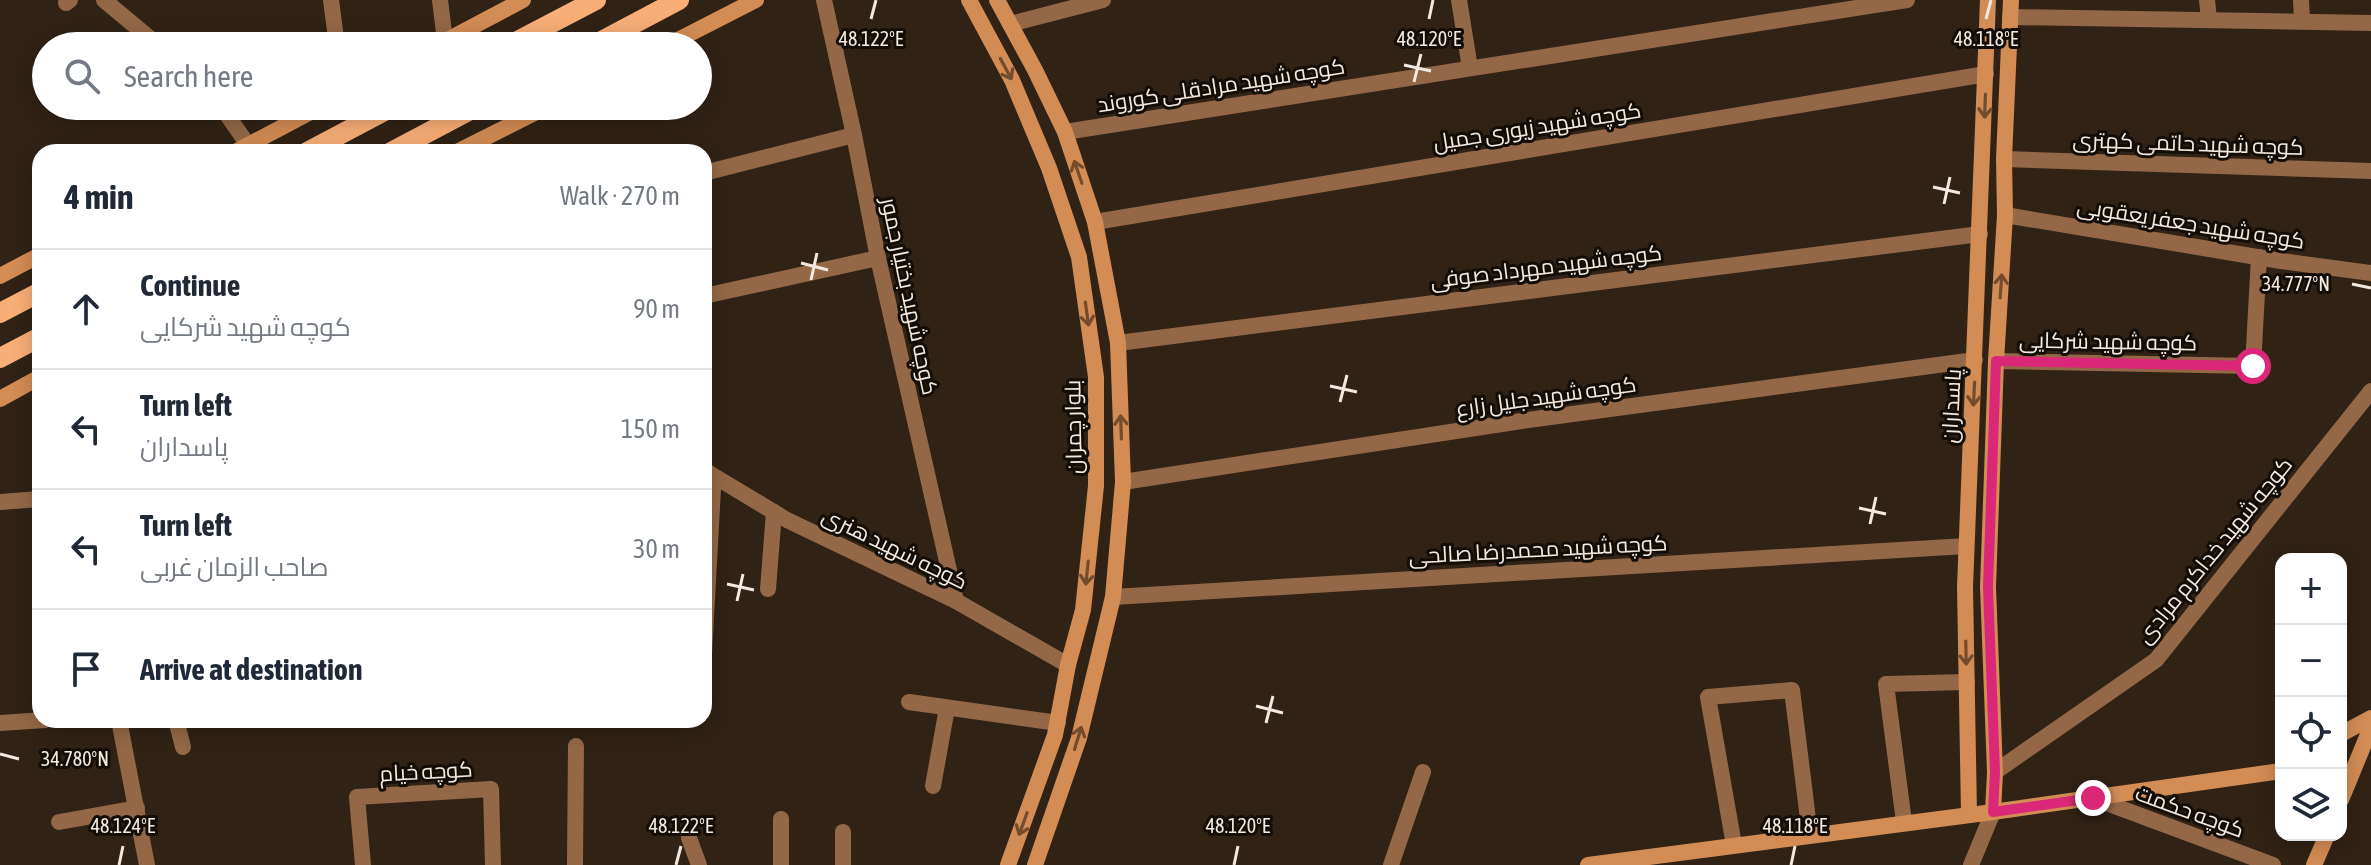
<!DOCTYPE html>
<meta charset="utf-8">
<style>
:root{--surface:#fff;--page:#f2f2f3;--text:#1f2937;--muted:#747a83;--line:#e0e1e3}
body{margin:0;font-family:"Asap Condensed",Cairo,sans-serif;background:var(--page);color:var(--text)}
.controls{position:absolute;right:24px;bottom:24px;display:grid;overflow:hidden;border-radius:16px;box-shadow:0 4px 20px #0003}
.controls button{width:72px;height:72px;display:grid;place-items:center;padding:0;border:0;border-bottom:2px solid var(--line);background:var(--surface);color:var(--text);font:40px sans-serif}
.stop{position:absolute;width:24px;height:24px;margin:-18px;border:6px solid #db2777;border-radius:50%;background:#fff}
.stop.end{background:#db2777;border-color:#fff;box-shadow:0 2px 8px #0008}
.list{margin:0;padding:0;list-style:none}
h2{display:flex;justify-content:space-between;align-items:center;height:104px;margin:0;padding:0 32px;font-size:34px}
h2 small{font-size:26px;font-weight:400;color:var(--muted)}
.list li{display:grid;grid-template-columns:52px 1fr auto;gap:24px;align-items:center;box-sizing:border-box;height:120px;padding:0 32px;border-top:2px solid var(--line)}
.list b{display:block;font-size:30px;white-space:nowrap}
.list p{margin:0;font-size:26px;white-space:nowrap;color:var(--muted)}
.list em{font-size:26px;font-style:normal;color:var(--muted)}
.icon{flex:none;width:44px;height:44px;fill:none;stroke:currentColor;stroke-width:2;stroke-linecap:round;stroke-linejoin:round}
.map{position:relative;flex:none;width:2371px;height:865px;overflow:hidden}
.search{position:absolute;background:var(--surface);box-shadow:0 4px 20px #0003;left:32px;top:32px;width:680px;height:88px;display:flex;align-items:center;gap:20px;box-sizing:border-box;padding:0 28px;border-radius:44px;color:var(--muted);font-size:30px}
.panel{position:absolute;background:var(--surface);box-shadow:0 4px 20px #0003;left:32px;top:144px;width:680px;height:584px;border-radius:24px}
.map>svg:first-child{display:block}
</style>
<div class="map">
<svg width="2371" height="865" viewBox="0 0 2371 865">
<rect width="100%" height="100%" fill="#302215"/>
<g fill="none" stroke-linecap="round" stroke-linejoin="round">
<g stroke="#946846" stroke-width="16">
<polyline points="104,0 159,46"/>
<polyline points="331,0 337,46"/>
<polyline points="440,0 445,41"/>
<polyline points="824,0 854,135 878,258 956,601"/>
<polyline points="1459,0 1470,68"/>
<polyline points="2207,0 2209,19"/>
<polyline points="2301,0 2302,20"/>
<polyline points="66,3 70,0"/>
<polyline points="2010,17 2371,23"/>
<polyline points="1010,24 1103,0"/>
<polyline points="221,106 248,145"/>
<polyline points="1065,132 1907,0"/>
<polyline points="2004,159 2371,171"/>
<polyline points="704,173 854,135"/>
<polyline points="2005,215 2281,261 2371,273"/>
<polyline points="1095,222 1986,74"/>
<polyline points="704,296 878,258"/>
<polyline points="1118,343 1980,234"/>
<polyline points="1996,361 2253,366 2259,257"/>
<polyline points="704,470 787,520 956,601 1068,665"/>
<polyline points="1123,482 1528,420 1975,360"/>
<polyline points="0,502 40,499"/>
<polyline points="768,589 774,512"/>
<polyline points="1113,597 1966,546"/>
<polyline points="704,654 713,489 708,472"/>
<polyline points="909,702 1058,723"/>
<polyline points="119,720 147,865"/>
<polyline points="176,720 183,747"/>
<polyline points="0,723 45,720"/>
<polyline points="1995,772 2156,660 2371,391"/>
<polyline points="933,786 947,708"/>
<polyline points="2093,798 2273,865"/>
<polyline points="781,819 781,865"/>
<polyline points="59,822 137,808"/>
<polyline points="1904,822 1886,684 1967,682"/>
<polyline points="689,838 699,865"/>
<polyline points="1734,845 1708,697 1792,690 1810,835"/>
<polyline points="363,865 357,797 491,789 493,865"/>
<polyline points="575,865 576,746"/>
<polyline points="843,865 843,832"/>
<polyline points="1391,865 1423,772"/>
<polyline points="1971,865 1993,812"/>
</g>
<g stroke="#d38c54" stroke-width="16">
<polyline points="969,0 1012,80 1049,168 1079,257 1096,377 1096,486 1083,610 1068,665 1055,735 1008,865"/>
<polyline points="997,0 1035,70 1065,132 1095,222 1118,343 1123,482 1113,597 1079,738 1035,865"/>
<polyline points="436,46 523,0"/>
<polyline points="666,46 756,0"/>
<polyline points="235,152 322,106"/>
<polyline points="457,152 548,106"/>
<polyline points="0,276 40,255"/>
<polyline points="0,399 40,377"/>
<polyline points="2341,734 2371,718"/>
<polyline points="2341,800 2371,727"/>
<polyline points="1993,812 1995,772 1988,587 1996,361 2005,215 2004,159 2011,0"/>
<polyline points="1969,814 1965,587 1988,0"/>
<polyline points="1588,865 1993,812 2281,771"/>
<polyline points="2314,865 2327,835"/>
</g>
<g stroke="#f8ae76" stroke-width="20">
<polyline points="508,46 596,0"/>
<polyline points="592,46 679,0"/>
<polyline points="307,152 394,106"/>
<polyline points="391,152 478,106"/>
<polyline points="0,313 40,292"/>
<polyline points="0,358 40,337"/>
</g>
</g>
<defs><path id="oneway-shaft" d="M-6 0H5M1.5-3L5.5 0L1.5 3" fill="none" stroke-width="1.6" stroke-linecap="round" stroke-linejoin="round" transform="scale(2)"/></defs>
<g stroke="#734c2e">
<use href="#oneway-shaft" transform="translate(1006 69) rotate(62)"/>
<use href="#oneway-shaft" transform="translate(1985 106) rotate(92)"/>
<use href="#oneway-shaft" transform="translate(1078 172) rotate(-109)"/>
<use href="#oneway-shaft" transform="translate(2001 286) rotate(-86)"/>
<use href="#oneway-shaft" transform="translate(1087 314) rotate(82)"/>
<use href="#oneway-shaft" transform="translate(1974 394) rotate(93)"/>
<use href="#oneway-shaft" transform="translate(1121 427) rotate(-92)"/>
<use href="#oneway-shaft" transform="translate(1087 573) rotate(96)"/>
<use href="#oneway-shaft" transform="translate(1966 653) rotate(89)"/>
<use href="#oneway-shaft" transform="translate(1078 738) rotate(-73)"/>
<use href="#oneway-shaft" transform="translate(1023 824) rotate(110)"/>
</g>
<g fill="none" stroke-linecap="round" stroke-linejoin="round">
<polyline stroke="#db2777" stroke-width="10" points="2093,798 1993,812 1995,772 1988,587 1996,361 2253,366"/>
</g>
<path fill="none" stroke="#f2e9e0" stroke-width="3" d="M871 19 876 0M1429 19 1433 0M1986 19 1991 0M1404 65 1431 71M1414 82 1421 54M1933 187 1960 193M1944 204 1950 177M801 263 828 270M811 280 817 253M2352 284 2371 288M1330 386 1357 392M1340 402 1347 375M1859 508 1886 514M1870 524 1876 497M727 584 754 590M737 601 743 574M1256 706 1283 713M1266 723 1273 696M0 754 19 759M119 865 123 846M676 865 681 846M1234 865 1238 846M1791 865 1795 846"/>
<g text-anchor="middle" stroke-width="6" stroke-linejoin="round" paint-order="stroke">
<g font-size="22" fill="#f2e9e0" stroke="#130d08">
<text transform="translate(1221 85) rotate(-9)" y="8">کوچه شهید مرادقلی کوروند</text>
<text transform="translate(1537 126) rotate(-9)" y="8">کوچه شهید زیوری جمیل</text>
<text transform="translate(2188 143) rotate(2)" y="8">کوچه شهید حاتمی کهتری</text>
<text transform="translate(2191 223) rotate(9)" y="8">کوچه شهید جعفر یعقوبی</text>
<text transform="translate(1546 266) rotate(-7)" y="8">کوچه شهید مهرداد صوفی</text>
<text transform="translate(910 296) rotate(78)" y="8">کوچه شهید بختیار جمور</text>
<text transform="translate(2108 341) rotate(1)" y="8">کوچه شهید شرکایی</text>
<text transform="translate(1546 396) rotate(-8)" y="8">کوچه شهید جلیل زارع</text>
<text transform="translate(1951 406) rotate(-87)" y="8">پاسداران</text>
<text transform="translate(1073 427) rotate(-91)" y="8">بلوار چمران</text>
<text transform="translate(895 548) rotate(26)" y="8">کوچه شهید هنری</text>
<text transform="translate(1538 549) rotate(-3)" y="8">کوچه شهید محمدرضا صالحی</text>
<text transform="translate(2214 550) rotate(-51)" y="8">کوچه شهید خداکرم مرادی</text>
<text transform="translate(426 771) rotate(-3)" y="8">کوچه خیام</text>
<text transform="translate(2190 811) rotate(20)" y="8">کوچه حکمت</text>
</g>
</g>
<g font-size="20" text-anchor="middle" fill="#f2e9e0" stroke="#130d08" stroke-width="6" stroke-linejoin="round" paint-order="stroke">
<text x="871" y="46">48.122°E</text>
<text x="1429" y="46">48.120°E</text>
<text x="1986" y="46">48.118°E</text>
<text x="2296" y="291">34.777°N</text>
<text x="75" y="766">34.780°N</text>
<text x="123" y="833">48.124°E</text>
<text x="681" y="833">48.122°E</text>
<text x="1238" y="833">48.120°E</text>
<text x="1795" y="833">48.118°E</text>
</g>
</svg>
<div class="controls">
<button>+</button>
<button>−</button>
<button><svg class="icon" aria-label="locate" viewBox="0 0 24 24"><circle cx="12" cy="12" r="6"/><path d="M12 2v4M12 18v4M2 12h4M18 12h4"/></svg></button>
<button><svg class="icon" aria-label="layers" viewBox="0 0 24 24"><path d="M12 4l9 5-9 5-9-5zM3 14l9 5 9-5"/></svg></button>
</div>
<div class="stop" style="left:2253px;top:366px"></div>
<div class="stop end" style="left:2093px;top:798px"></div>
<div class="search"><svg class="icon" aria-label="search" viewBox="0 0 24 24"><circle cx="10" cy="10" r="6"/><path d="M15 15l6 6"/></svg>Search here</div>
<section class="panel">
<h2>4 min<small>Walk · 270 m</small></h2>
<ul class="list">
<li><svg class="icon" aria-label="ahead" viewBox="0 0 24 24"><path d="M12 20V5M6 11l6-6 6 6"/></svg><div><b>Continue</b><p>کوچه شهید شرکایی</p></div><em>90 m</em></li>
<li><svg class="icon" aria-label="left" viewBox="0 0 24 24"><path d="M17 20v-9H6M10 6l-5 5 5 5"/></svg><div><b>Turn left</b><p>پاسداران</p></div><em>150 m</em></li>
<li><svg class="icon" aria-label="left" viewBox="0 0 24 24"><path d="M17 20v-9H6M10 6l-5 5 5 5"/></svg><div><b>Turn left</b><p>صاحب الزمان غربی</p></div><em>30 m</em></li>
<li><svg class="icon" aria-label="arrive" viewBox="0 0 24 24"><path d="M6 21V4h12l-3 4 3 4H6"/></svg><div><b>Arrive at destination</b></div></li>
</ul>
</section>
</div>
